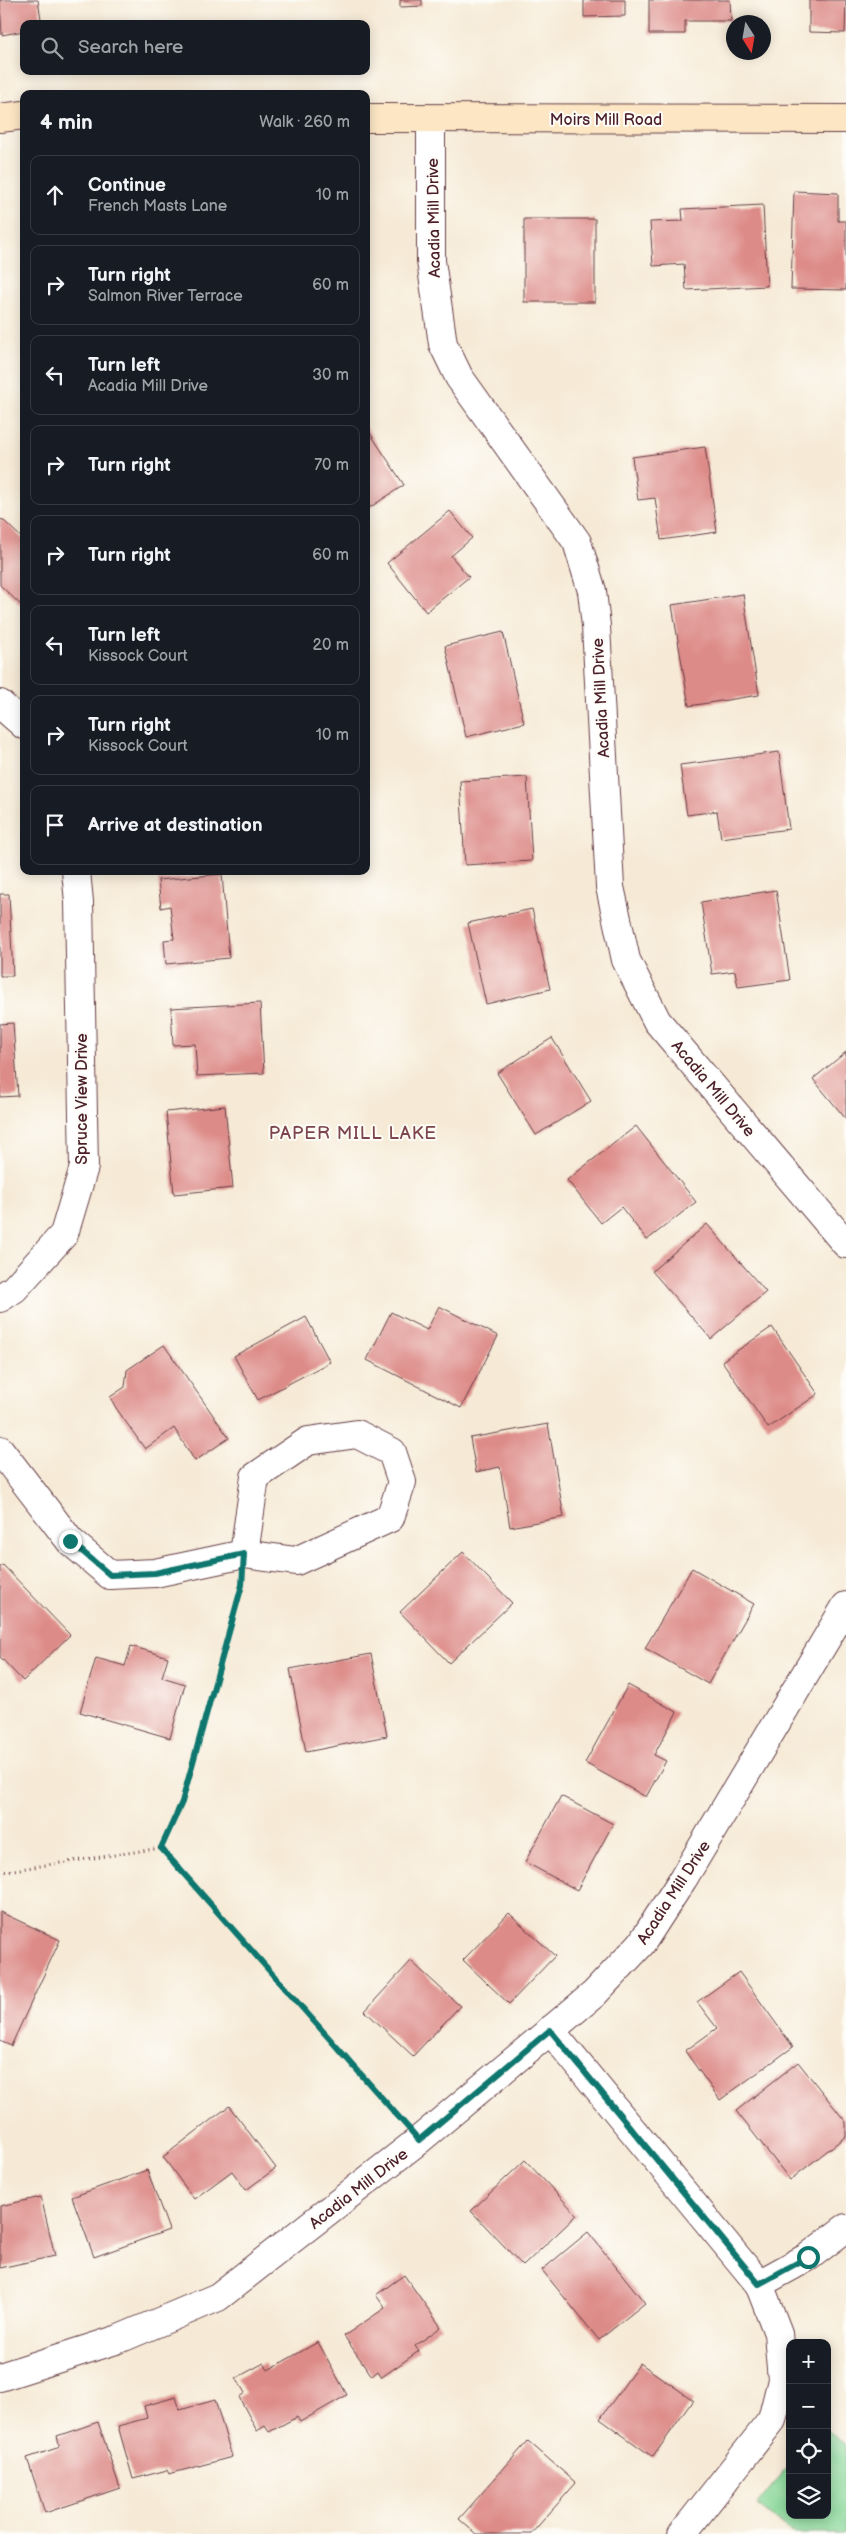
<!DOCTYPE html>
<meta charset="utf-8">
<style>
:root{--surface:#171b24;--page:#242831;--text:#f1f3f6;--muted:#9ea1a6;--line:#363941}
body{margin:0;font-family:"Balsamiq Sans",sans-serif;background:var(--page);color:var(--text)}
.controls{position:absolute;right:15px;bottom:15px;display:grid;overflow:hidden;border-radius:10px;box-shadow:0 2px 12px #0003}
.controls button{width:45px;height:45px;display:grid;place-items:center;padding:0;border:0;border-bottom:1px solid var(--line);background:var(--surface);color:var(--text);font:25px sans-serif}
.compass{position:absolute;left:726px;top:15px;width:45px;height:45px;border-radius:50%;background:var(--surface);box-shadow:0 2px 12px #0003;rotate:169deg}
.stop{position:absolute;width:15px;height:15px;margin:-11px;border:4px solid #0f766e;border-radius:50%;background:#fff}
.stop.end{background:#0f766e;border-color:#fff;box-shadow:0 1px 5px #0008}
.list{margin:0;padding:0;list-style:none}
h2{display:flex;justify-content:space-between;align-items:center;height:65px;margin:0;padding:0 20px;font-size:21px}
h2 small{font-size:16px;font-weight:400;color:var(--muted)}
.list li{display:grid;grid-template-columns:32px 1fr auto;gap:15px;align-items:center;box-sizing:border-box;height:80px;margin:0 10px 10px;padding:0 10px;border:1px solid var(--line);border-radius:10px}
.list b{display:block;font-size:19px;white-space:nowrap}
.list p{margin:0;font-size:16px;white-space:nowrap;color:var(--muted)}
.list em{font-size:16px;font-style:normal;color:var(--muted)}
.icon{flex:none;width:28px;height:28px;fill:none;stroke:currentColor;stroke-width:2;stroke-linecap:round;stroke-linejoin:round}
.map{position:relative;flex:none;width:846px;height:2534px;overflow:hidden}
.search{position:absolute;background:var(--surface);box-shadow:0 2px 12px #0003;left:20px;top:20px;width:350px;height:55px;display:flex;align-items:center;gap:12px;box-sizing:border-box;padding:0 18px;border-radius:10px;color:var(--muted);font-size:19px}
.panel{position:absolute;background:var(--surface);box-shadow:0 2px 12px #0003;left:20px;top:90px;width:350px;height:785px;border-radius:10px}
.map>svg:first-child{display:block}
</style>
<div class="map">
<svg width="846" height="2534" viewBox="0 0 846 2534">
<rect width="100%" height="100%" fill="#fdfcf7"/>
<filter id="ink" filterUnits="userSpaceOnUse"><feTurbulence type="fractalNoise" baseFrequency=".02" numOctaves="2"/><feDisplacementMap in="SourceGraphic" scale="10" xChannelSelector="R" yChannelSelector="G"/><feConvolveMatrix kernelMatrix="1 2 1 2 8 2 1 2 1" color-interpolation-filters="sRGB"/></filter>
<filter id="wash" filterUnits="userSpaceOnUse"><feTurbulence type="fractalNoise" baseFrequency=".0096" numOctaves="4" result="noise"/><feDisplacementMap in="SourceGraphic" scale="20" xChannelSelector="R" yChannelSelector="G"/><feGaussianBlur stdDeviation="1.12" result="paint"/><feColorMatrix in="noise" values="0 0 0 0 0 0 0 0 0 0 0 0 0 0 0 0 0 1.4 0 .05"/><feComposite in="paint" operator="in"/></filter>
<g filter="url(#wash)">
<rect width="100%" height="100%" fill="#f6ead6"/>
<polygon fill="#84d595" stroke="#677a60" points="827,2431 846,2445 846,2534 794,2534 757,2505 790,2464 790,2515 827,2515"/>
<g id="blocks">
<g fill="#dd8b88">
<polygon points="0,0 38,0 41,19 24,24 24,31 2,35"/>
<polygon points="400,0 422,0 422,6 400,7"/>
<polygon points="584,0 625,0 625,16 584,17"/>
<polygon points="649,0 730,0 731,21 685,21 685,34 649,34"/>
<polygon points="809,0 846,0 845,33 809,32"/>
<polygon points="794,191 838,193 838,221 846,221 846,290 791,289"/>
<polygon points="763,205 767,286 686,290 684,264 653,266 650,222 683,221 682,209"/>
<rect x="524" y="219" width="71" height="83"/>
<polygon points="366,427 404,485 366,510"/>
<polygon points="705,447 717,532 661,540 655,498 638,500 632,457"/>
<polygon points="450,511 472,538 451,556 469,577 426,612 387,563"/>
<polygon points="2,519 24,540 24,608 0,585 0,521"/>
<polygon points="743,594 759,695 689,706 672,605"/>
<polygon points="503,632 524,723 466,737 445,646"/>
<polygon points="779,752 789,829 721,838 717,811 687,815 680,765"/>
<polygon points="527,777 532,861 465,865 460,781"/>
<polygon points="222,874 229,958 166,964 164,940 174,939 170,906 161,908 158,880"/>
<polygon points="776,890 790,980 738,987 735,971 712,974 701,902"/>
<polygon points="0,894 9,894 13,976 0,976"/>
<polygon points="532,909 550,989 486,1004 468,923"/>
<polygon points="260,1003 264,1073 197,1076 195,1044 173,1045 171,1008"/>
<polygon points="13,1023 18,1096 0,1097 0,1024"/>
<polygon points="552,1038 591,1101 536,1135 497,1073"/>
<polygon points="846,1052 846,1119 813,1079"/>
<polygon points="225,1106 233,1188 174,1194 166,1112"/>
<polygon points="636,1126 696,1202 647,1240 621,1207 601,1223 567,1180"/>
<polygon points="707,1224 766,1292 711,1339 652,1271"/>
<polygon points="439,1306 498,1336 461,1408 367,1360 391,1312 427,1330"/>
<polygon points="306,1317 330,1362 258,1400 234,1356"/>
<polygon points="772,1327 818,1394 768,1428 722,1361"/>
<polygon points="164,1345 229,1438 195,1461 174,1428 145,1449 116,1408 110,1397 125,1387 127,1370"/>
<polygon points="548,1424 564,1517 510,1527 500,1467 476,1472 470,1438"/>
<polygon points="463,1552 512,1603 449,1663 400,1612"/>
<polygon points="3,1565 70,1635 23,1681 0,1657 0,1567"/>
<polygon points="692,1568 754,1604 708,1684 645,1648"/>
<polygon points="131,1646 168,1657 162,1677 185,1684 170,1738 80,1712 96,1658 125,1666"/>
<polygon points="371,1654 387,1736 306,1752 290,1669"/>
<polygon points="628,1685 677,1712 654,1755 666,1761 646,1797 585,1763"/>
<polygon points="561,1796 613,1824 577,1890 525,1862"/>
<polygon points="0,1912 60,1940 11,2046 0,2041"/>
<polygon points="509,1913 555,1956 509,2004 463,1960"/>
<polygon points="411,1961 460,2006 413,2056 365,2011"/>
<polygon points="739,1972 793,2047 720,2100 685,2051 717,2028 697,2002"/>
<polygon points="798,2062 846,2122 846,2136 790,2180 736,2111"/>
<polygon points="229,2106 276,2168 246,2190 232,2171 194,2199 163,2157"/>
<polygon points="525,2160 577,2215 523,2266 471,2211"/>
<polygon points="147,2170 169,2230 94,2257 72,2197"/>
<polygon points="41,2197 55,2256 0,2268 0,2206"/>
<polygon points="588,2232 645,2303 599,2340 542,2270"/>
<polygon points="404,2275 441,2327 415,2346 419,2351 382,2377 378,2371 372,2376 344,2336 385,2308 376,2295"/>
<polygon points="318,2342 347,2395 300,2422 297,2417 269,2432 265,2426 257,2431 239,2397 245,2393 236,2378 264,2363 268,2370"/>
<polygon points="640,2363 693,2400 653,2457 600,2419"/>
<polygon points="176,2397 180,2410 215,2400 232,2457 169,2474 167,2470 133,2479 118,2426 147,2418 144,2406"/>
<polygon points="98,2422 120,2488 45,2513 27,2458 60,2447 57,2436"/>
<polygon points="528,2441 576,2483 531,2534 476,2534 459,2519"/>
</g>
</g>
</g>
<g filter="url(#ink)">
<use href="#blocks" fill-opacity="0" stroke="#643d45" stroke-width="1"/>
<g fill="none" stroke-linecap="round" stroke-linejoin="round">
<defs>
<g id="street">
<polyline points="431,119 431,261 443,344 459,377 577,542 592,591 596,626 610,887 626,960 657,1021 846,1244"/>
<polyline points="0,704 24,725"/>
<polyline points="0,1298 14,1289 64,1234 84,1167 79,902 76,871"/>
<polyline points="0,1450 70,1541 110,1575 155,1573 244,1554 296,1561 390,1518 402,1482 392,1452 357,1434 308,1441 255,1477 244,1554"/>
<polyline points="550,2030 759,2284 778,2333 782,2380 772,2420 682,2534"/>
<polyline points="759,2284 808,2257 846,2228"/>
<polyline points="0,2377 119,2339 218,2297 419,2140 594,1994 641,1944 683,1879 846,1606"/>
</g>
<g id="secondary">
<polyline points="0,118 24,115"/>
<polyline points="366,118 846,119"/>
</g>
</defs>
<use href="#street" stroke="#643d45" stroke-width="30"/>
<use href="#secondary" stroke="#643d45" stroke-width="30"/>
<g stroke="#643d45" stroke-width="3" stroke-dasharray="1 4" stroke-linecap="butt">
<polyline points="161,1848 397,2115"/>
<polyline points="161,1848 182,1802 241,1589"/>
<polyline points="0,1872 161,1848"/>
</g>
<use href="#street" stroke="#fff" stroke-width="28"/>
<use href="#secondary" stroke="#fce6c4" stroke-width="28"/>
</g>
</g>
<g fill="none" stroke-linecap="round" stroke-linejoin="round" filter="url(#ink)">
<polyline stroke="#0f766e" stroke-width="6" points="70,1541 110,1575 155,1573 244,1554 242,1585 182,1802 161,1848 419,2140 550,2030 759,2284 808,2257"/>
</g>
<g text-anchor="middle" stroke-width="4" stroke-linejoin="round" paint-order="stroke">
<g font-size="16" fill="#4a1f2b" stroke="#fdfcf7">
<text x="606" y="125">Moirs Mill Road</text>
<text transform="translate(433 218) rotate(-91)" y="6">Acadia Mill Drive</text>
<text transform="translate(600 698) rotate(-93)" y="6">Acadia Mill Drive</text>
<text transform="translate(714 1088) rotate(50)" y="6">Acadia Mill Drive</text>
<text transform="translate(81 1099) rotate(-90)" y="6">Spruce View Drive</text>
<text transform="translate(673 1892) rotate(-57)" y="6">Acadia Mill Drive</text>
<text transform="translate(358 2188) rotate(-38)" y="6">Acadia Mill Drive</text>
</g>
<g font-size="18" letter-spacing="1" fill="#7d454c" stroke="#fdfcf7">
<text x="353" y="1139">PAPER MILL LAKE</text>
</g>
</g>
</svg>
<div class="controls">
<button>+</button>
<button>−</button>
<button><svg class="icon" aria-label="locate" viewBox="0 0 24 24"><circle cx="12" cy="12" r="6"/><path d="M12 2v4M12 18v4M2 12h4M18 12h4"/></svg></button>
<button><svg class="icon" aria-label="layers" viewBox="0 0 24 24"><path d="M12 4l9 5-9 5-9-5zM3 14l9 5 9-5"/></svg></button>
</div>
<svg class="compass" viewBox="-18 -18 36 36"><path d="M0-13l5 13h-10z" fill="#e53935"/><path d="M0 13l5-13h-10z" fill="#9ea1a6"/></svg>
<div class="stop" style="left:808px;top:2257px"></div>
<div class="stop end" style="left:70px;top:1541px"></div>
<div class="search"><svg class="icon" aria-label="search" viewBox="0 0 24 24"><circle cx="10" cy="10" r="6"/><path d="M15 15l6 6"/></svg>Search here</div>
<section class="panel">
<h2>4 min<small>Walk · 260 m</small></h2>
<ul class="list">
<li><svg class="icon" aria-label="ahead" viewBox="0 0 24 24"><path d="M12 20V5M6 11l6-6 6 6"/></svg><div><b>Continue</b><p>French Masts Lane</p></div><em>10 m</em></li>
<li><svg class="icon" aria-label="right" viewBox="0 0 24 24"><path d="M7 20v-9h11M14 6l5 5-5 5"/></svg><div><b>Turn right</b><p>Salmon River Terrace</p></div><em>60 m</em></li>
<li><svg class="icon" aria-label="left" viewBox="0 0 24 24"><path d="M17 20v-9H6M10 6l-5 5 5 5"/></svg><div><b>Turn left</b><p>Acadia Mill Drive</p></div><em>30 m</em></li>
<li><svg class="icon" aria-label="right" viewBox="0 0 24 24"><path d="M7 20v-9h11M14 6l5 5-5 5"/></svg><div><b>Turn right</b></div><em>70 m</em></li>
<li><svg class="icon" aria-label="right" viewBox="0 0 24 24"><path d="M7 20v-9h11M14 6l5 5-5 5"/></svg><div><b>Turn right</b></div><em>60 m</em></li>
<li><svg class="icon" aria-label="left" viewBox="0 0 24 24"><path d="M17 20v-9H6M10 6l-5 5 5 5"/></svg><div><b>Turn left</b><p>Kissock Court</p></div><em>20 m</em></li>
<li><svg class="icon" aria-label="right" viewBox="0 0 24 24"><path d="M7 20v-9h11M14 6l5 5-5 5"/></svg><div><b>Turn right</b><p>Kissock Court</p></div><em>10 m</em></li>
<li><svg class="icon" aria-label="arrive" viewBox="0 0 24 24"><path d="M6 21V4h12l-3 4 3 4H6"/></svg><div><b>Arrive at destination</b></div></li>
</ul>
</section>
</div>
